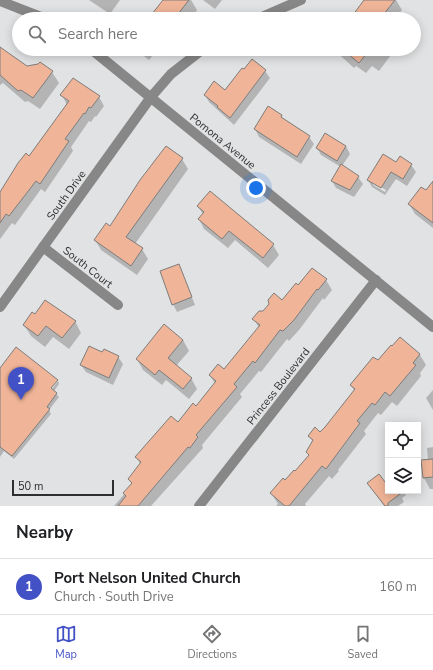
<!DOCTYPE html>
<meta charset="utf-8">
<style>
:root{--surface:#fff;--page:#f2f2f2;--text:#202124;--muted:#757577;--line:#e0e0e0;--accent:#4251c5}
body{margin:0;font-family:"Nunito Sans",sans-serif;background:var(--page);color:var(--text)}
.controls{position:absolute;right:12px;bottom:12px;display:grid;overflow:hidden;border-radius:0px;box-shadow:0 2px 10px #0003}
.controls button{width:36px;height:36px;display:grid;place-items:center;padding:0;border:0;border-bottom:1px solid var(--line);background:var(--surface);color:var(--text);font:20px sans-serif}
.scale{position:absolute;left:12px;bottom:10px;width:102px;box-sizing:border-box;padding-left:4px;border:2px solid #2e2e2e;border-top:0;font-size:11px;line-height:14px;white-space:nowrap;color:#2e2e2e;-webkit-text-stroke:3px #e1e2e3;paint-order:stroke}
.you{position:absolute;left:256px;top:188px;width:14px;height:14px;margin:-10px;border:3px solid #fff;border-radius:50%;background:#1a73e8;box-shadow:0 0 0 6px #1a73e833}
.badge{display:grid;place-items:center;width:26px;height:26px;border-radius:50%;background:var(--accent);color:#fff;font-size:13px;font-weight:700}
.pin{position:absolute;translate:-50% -33px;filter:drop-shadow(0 1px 2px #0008)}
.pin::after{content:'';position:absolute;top:21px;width:14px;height:12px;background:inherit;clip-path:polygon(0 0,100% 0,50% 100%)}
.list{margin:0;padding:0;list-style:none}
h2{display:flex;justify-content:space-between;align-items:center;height:52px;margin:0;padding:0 16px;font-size:17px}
h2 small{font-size:13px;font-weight:400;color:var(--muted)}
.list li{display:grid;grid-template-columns:26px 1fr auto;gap:12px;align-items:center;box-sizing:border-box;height:56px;padding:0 16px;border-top:1px solid var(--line)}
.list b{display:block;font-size:15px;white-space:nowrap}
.list p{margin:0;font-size:13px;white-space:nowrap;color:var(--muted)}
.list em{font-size:13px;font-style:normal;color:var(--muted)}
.icon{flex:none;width:22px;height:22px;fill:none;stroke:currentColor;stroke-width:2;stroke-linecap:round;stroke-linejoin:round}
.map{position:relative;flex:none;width:433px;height:506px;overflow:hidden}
.search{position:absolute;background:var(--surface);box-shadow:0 2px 10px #0003;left:12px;right:12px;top:12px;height:44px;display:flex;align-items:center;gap:10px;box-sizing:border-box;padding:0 14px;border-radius:22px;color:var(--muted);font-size:15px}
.sheet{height:108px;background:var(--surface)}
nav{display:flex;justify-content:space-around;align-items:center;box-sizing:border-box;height:56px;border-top:1px solid var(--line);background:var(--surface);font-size:11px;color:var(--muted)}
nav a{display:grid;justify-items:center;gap:2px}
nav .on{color:var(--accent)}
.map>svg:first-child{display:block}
</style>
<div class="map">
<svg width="433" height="506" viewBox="0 0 433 506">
<rect width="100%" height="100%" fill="#e1e2e3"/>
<g fill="#0003" fill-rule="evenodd">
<polygon points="89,0 120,0 110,14"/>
<polygon points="164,0 191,0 197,10 190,19 144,19 146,16 150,19"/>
<polygon points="203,0 222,0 215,9"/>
<polygon points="366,0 396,0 402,10 395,19 346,19 349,16 352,18"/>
<polygon points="0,47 27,67 52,72 59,83 40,109 28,101 25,102 3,83 0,85"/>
<polygon points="135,49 158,49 149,60"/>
<polygon points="333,49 387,49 391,55 379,71 372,66 366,73 356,66 354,68"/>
<polygon points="252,60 265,71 270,78 234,125 209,102 205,95 225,91"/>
<polygon points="62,95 99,97 104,106 96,117 95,116 91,122 89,121 71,147 73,151 45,192 41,189 15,225 12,223 0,239 0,194 30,157 67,105"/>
<polygon points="281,116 284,120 309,137 314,144 301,164 259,137 255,129"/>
<polygon points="346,146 350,154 342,166 358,177 363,184 354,197 336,188 332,181 341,167 321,155 317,148"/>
<polygon points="182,159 188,169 135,244 142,249 148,259 137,275 101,250 95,240"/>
<path d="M411 165 416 172 407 186 396 179 385 195 372 187 368 180ZM373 182 386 190 385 192 373 185Z"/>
<polygon points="433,184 433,228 415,214 409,204"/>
<polygon points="210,192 273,245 279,255 268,268 235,240 228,248 204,229 199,219 203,214 198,207"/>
<polygon points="179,265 195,305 177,312 173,304"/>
<polygon points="326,280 332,290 324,300 323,298 299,330 289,341 287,339 261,372 259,371 240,394 242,397 202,445 203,448 151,506 114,506 132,485 129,479 141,465 136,457 197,407 215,384 210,375 224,371 259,328 254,319 282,301 298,286"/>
<polygon points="75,321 81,333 69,349 53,337 45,347 31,336 24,325"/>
<polygon points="400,339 420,355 426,365 420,373 421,376 397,406 392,402 381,415 378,413 364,431 366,434 338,470 339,471 332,479 329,476 305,504 306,506 276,506 278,504 271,493 295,472 309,456 307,452 313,442 309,436 320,433 355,392 351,385 393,348"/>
<polygon points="183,340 189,351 176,366 191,378 197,389 189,399 166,380 162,385 143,370 137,359"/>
<polygon points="103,353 118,357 123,364 113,385 86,372 81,365"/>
<polygon points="0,370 49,393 58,381 59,384 54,391 59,397 49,410 51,414 14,459 4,451 0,457"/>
<polygon points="433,390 433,410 426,398"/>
<polygon points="433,447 433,489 430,489 424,478 422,461 428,461 427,448"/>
<polygon points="388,480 388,491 404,491 406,495 402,498 404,502 398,506 384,506 368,483 384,483"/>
</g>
<g fill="#f0b598" stroke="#7e7d7c">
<polygon points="163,0 189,0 174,19 148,19"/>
<polygon points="364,0 395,0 380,19 350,19"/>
<polygon points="0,47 27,66 38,64 40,62 53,71 33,98 21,90 18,91 0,75"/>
<polygon points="342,49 370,49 359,63"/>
<polygon points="252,59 266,70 230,118 217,107 218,106 204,95 214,81 225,90 242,68 244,69"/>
<polygon points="73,78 100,96 91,108 89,107 85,114 84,113 65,139 69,141 40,184 36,181 9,216 6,214 0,223 0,192 18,163 26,153 29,156 69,101 60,95"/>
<polygon points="268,106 282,115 281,117 310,136 297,157 254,129"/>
<polygon points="325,133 346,146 337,161 316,148"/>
<polygon points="166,146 183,158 126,237 143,248 131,266 94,240 106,223 110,226 140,180"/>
<polygon points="383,154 396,162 400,156 412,164 403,179 391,172 381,188 367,180"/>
<polygon points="341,164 359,176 350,190 331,181"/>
<polygon points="433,181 433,223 408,204 421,187 426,190"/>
<polygon points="210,191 274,244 263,258 229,231 222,239 198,219 204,212 197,206"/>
<polygon points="179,264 192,297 172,305 160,271"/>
<polygon points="312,268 327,279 318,290 317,289 294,320 283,331 280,330 255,363 253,361 234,384 237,387 196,435 198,437 190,448 188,447 138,506 118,506 126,496 123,493 132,483 128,479 141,462 135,457 171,416 178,422 193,403 196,406 216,381 209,375 218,364 224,369 260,325 252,319 259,311 263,311 269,304 268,300 274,293 282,300 296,283 298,285"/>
<polygon points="45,300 76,321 62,338 46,326 38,336 23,325 32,312 35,314"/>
<polygon points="164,324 183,340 168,358 192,378 183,389 159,370 155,375 136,359"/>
<polygon points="400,337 420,354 413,363 416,365 390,396 385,392 375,405 372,403 357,421 360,423 326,469 322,466 289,506 285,506 270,493 283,478 285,480 294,470 295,471 309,455 306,452 313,440 308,436 315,427 320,432 325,427 355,389 350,385 373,357 378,360 391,345 392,346"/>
<polygon points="89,346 102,352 104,349 119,356 109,378 80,365"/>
<polygon points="16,347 58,380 51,388 57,393 47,407 50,409 12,456 0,447 0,368"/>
<polygon points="433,459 433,477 423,478 421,460"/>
<polygon points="379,474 388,486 388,491 404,491 388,503 388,506 385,506 367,483"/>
</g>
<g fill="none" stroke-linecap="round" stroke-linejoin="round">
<g stroke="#888787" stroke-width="10">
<polyline points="0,1 46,19"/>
<polyline points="257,19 301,0"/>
<polyline points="91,49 433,327"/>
<polyline points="43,247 118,305"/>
<polyline points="0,307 151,97 171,74 203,49"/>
<polyline points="199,506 376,280"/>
</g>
</g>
<g text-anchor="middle" stroke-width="3" stroke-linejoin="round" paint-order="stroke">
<g font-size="11" fill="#2e2e2e" stroke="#e1e2e3">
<text transform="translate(223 141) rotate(39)" y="4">Pomona Avenue</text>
<text transform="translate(66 195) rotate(-54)" y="4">South Drive</text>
<text transform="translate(88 267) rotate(38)" y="4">South Court</text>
<text transform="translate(278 386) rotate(-52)" y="4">Princess Boulevard</text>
</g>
</g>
</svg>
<div class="controls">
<button><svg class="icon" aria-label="locate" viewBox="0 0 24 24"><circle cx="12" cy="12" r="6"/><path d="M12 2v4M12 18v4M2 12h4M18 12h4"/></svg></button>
<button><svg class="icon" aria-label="layers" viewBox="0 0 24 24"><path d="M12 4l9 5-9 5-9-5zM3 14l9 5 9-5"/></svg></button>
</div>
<div class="scale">50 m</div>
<div class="you"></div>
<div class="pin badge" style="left:21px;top:400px">1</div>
<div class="search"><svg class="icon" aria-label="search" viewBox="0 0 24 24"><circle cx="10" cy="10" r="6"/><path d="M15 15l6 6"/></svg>Search here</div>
</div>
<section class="sheet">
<h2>Nearby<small></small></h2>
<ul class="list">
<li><span class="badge">1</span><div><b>Port Nelson United Church</b><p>Church · South Drive</p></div><em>160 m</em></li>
</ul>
</section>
<nav>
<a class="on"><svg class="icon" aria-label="map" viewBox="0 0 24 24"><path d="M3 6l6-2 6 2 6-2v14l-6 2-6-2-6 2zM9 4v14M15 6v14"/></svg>Map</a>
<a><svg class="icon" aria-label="directions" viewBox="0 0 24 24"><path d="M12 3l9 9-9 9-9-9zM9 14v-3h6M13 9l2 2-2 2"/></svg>Directions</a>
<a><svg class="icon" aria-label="saved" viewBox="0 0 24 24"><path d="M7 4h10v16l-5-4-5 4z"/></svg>Saved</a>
</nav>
